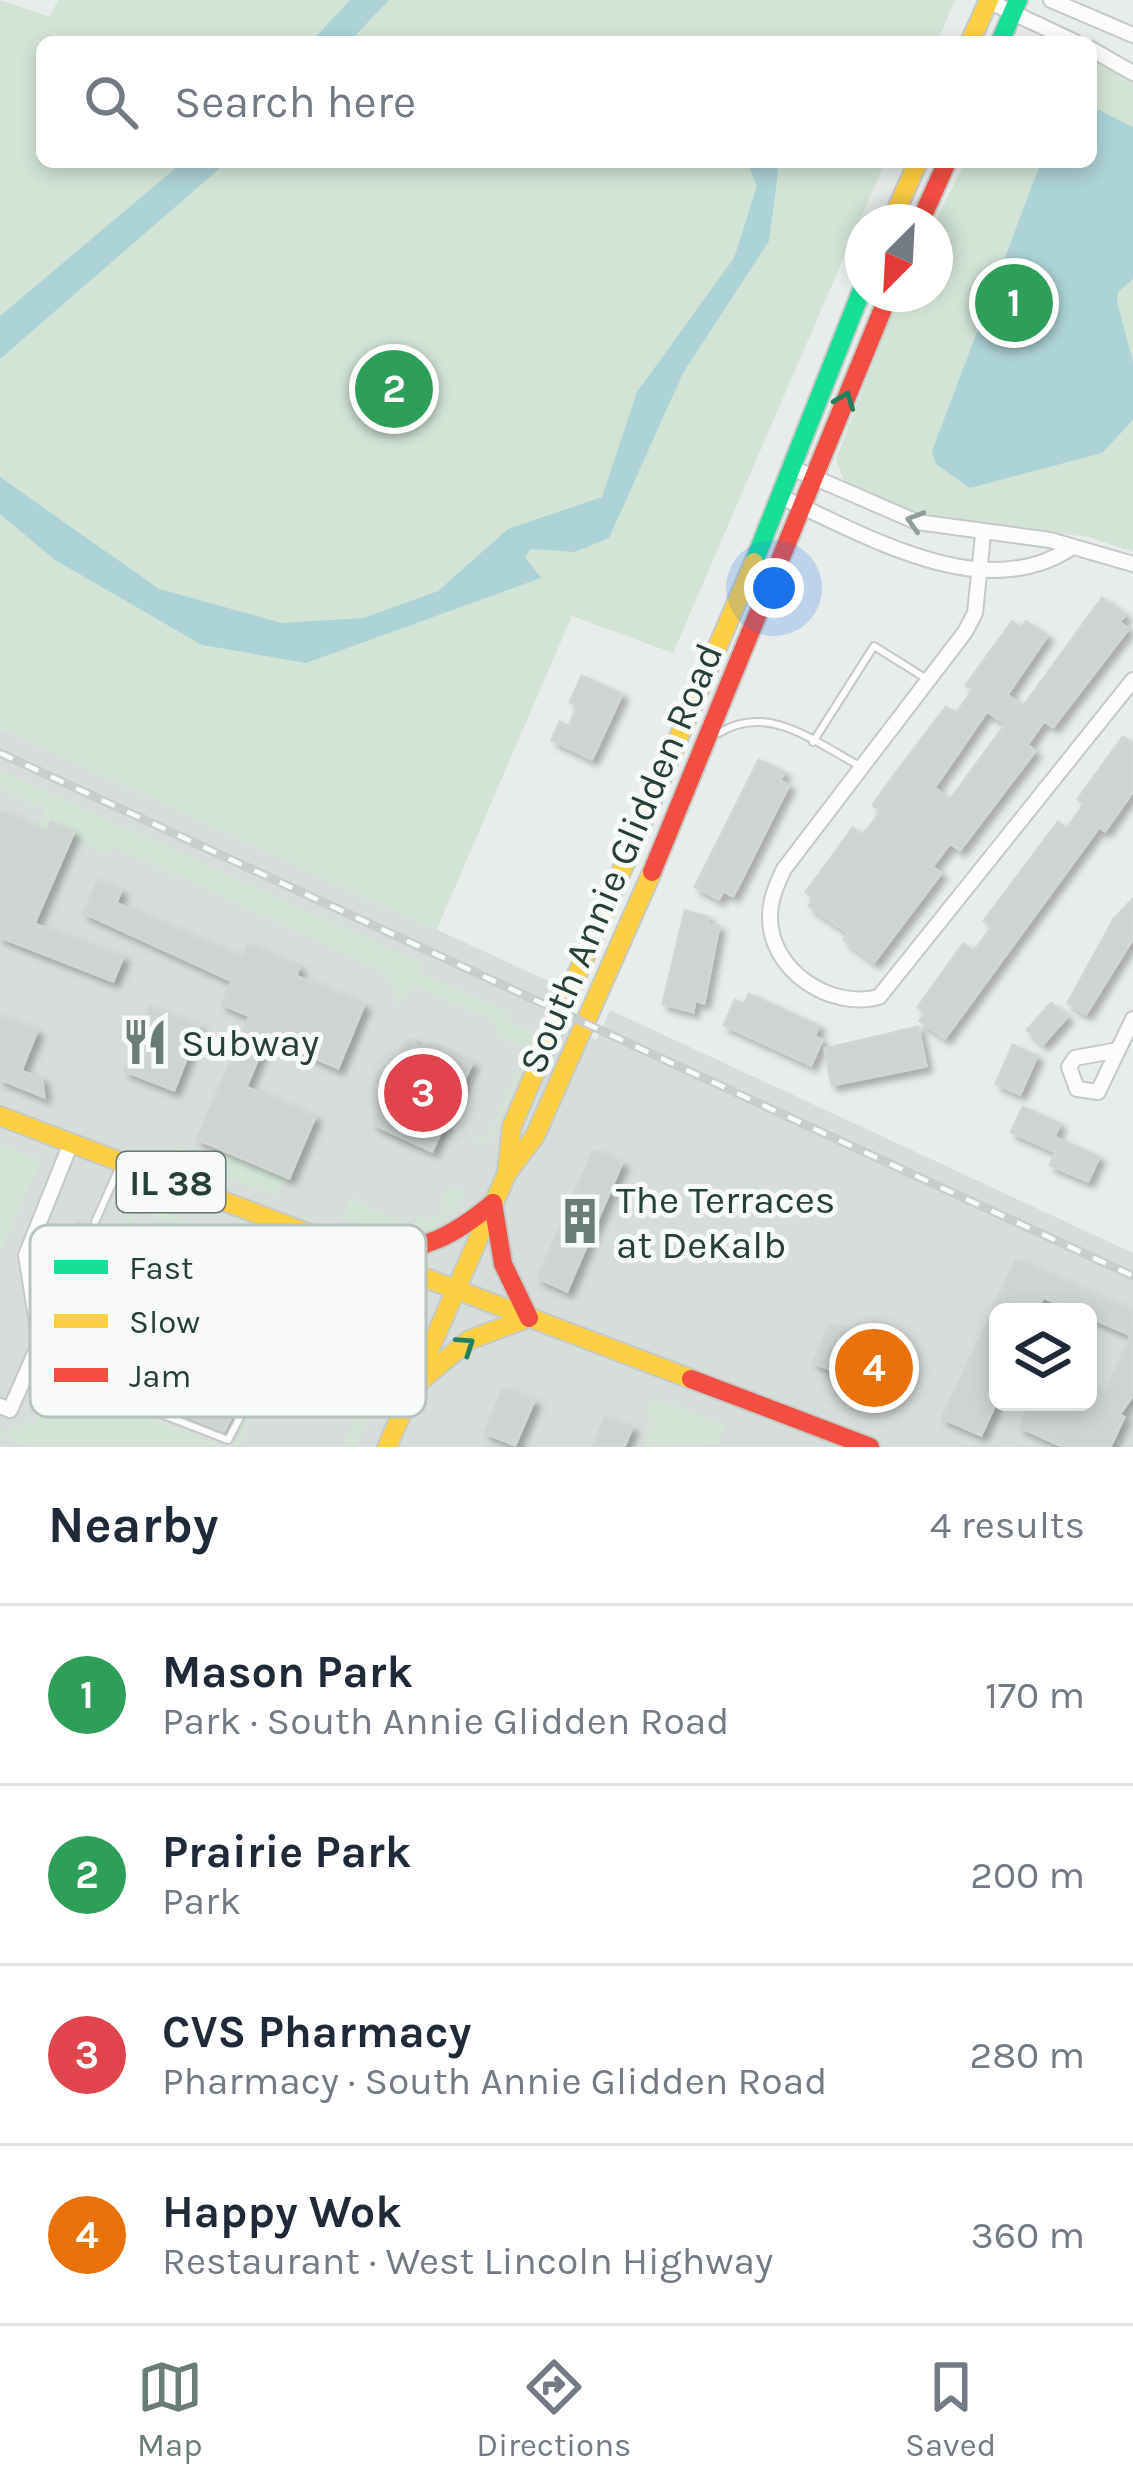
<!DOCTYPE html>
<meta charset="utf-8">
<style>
:root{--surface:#fff;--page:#f6f6f7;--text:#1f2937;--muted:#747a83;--line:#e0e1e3;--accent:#6a7c76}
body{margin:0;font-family:Karla,sans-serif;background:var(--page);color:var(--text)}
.controls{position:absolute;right:36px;bottom:36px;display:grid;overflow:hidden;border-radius:18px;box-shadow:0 6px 18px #0003}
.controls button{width:108px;height:108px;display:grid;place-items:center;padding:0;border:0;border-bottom:3px solid var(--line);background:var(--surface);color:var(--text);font:60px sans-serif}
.compass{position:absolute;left:845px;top:204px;width:108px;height:108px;border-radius:50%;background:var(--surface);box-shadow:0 6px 18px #0003;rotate:204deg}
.you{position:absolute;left:774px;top:588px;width:42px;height:42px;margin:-30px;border:9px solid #fff;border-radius:50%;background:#1a73e8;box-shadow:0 0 0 18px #1a73e833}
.badge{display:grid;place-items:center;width:78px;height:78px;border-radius:50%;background:var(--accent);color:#fff;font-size:39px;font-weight:700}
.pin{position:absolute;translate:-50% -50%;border:6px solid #fff;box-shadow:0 3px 12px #0006}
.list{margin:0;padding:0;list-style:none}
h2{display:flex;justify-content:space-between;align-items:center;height:156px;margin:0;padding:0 48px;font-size:51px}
h2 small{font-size:39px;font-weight:400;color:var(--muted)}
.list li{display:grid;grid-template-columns:78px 1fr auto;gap:36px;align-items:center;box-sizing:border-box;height:180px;padding:0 48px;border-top:3px solid var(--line)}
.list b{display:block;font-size:45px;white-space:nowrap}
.list p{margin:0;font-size:39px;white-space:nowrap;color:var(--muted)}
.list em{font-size:39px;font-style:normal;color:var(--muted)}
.icon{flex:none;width:66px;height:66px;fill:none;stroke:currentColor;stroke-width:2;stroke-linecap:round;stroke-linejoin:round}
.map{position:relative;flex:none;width:1133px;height:1447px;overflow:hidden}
.search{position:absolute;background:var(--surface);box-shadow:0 6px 18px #0003;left:36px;right:36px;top:36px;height:132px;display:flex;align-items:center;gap:30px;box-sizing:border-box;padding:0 42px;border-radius:18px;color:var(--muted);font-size:45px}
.sheet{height:876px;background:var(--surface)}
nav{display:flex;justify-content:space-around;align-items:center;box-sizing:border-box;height:168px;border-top:3px solid var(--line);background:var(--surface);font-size:33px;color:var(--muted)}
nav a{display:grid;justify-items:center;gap:6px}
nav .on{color:var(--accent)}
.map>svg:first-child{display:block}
</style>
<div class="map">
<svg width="1133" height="1447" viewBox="0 0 1133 1447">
<defs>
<filter id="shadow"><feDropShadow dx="5.5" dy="5.5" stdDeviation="3" flood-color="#0004"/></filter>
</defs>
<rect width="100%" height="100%" fill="#e8ecea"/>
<path fill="#d7ddda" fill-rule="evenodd" d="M0 728 557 985 546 1015 597 1040 610 1010 1133 1253V1447H0ZM998 1312H1088V1402H998Z"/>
<g fill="#d3e4d7">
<polygon points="0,0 50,17 58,0 955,0 937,42 42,42 42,162 885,162 673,653 572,616 436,931 0,728"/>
<polygon points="1091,56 1133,80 1133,552 1088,537 918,516 844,482 836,459 899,294 935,294 935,222 965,162 1091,162"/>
<polygon points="0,770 421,963 419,972 506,1011 510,1022 539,1034 486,1147 474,1137 487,1139 526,1050 499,1037 492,1020 413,986 398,1006 388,974 115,847 103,855 52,820 46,830 39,828 45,810 0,788"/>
<polygon points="0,1144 41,1160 0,1252"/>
<polygon points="176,1145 211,1161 218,1151 285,1179 276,1196 173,1157"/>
<polygon points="452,1186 466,1194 437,1229 393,1237 342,1219 354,1188 353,1200 413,1226 420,1214 429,1223 448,1207 441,1199"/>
<polygon points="136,1198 199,1226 200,1245 190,1247 195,1235 136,1208 102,1290 107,1308 95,1304 64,1371 74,1379 67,1394 121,1419 129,1409 223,1447 32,1447 0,1436 0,1430 10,1433 16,1423 18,1431 25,1429 23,1421 33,1424 73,1331 52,1320 54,1308 85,1317"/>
<polygon points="232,1241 312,1274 276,1364 374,1403 354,1447 344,1447 359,1413 273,1373 240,1447 234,1447 262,1384 256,1366 268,1370 301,1298 291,1292 294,1280 231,1251 221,1260"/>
<polygon points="656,1398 725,1425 717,1445 642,1447 651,1426 647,1408"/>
</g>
<g fill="#add3d6">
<polygon points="350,0 389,0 349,42 311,42"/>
<polygon points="1091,106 1133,127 1133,279 1118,292 1117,302 1133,362 1133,420 1102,453 970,488 936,464 932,451 1041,162 1091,162"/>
<polygon points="183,162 227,162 0,359 0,316"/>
<polygon points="747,162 775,162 778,172 769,241 683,373 609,538 575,552 531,549 525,557 541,578 306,663 202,645 55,560 0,514 0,477 159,589 282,623 364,618 438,591 508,529 602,497 637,392 734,258 757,186"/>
</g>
<g fill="#cfd4d2" stroke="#d1d5d3" stroke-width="3" fill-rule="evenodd" filter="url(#shadow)">
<path d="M1102 598 1125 615 1119 622 1128 629 1053 727 1044 721 1027 745 1035 751 960 850 950 843 932 867 941 873 874 962 844 940 849 933 809 906 814 897 806 892 853 828 862 835 868 829 881 811 873 805 890 781 946 707 956 714 973 689 966 685 1012 622 1022 628 1026 622 1047 636 1007 695 1023 707ZM987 711 1006 724 950 800 934 788Z"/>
<polygon points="582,676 622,694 592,759 552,740 560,722 569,726 578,705 570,702"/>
<polygon points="1123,737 1133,744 1133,791 1105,831 1099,827 945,1038 920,1021 926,1012 918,1007 963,944 973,951 979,945 992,927 984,921 1058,822 1067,829 1084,804 1078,799"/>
<polygon points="759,760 784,772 780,781 789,785 733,896 723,891 719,899 695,887"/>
<polygon points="0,811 47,832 51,822 74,832 34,924 123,957 113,981 0,937"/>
<polygon points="98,880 121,891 116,903 242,958 248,945 299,967 296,976 364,1005 338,1068 267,1037 246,1087 315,1117 289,1178 197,1139 250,1016 222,1004 232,981 84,913"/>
<polygon points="1133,899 1133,938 1086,1014 1068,1003 1114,919"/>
<polygon points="685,911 708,917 707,924 719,926 704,1003 695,1000 693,1012 663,1004"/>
<polygon points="749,994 819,1026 814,1036 822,1040 811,1065 724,1025 735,1000 744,1004"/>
<polygon points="1051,1003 1067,1017 1043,1044 1027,1030"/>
<polygon points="149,1007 199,1026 174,1090 125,1071"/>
<polygon points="0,1016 37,1031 21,1071 42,1079 44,1097 0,1079"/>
<polygon points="918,1027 926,1066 832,1085 825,1049"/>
<polygon points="413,1039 417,1048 430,1044 472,1063 432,1151 373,1124 406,1053 402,1044"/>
<polygon points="1013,1045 1037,1056 1020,1094 996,1084"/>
<polygon points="1023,1107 1060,1124 1054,1137 1099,1157 1088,1181 1050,1165 1056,1152 1011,1132"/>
<polygon points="593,1151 622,1163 567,1291 538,1278"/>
<polygon points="77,1222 118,1240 84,1317 55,1304 64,1285 52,1279"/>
<polygon points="1016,1260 1133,1312 1133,1395 1119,1415 1124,1417 1110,1447 1064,1447 1020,1427 1031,1402 1088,1402 1088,1386 1105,1393 1131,1335 1043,1297 1036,1312 998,1312 998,1398 981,1435 942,1418"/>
<polygon points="830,1324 850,1332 844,1346 864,1355 871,1341 896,1353 883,1394 813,1362"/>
<polygon points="162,1355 245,1392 224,1431 142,1398"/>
<polygon points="503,1388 534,1401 515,1445 485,1433"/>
<polygon points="605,1417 632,1428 624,1447 593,1447"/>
</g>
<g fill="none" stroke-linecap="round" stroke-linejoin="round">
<defs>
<g id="lane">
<path d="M719 733C768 702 816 743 860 766"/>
<polyline points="813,742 874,646 925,678"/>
<polyline points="95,1222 120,1166"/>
<polyline points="122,1399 228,1440 255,1389 249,1368"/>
</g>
<g id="street">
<polyline points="1051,0 1133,35"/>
<polyline points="988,1 1075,42"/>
<polyline points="1091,49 1133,73"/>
<polyline points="790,467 917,522 1050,540 1133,564"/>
<path d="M779 496C862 533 982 607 1071 548"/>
<path d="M983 535 975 613 965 632 784 869C777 884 770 899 770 916 769 970 830 1010 879 997L1133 680"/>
<polygon points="1118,1050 1098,1092 1077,1089 1069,1067 1075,1058"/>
<polyline points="1118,1050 1133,1019"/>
<polyline points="0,1406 10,1410 40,1342 26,1255 71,1143"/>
</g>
<g id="fast">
<polyline points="1000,42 1018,0"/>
<polyline points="754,562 863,287"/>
<polyline points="347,1251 402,1314 413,1387"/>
</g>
<g id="slow">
<polyline points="970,42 989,0"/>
<polyline points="891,222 918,162"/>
<polyline points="0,1116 691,1379"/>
<polyline points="507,1171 512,1126 754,562"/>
<polyline points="413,1387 469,1340 528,1318"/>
<polyline points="387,1447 507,1173 535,1136 652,872"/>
</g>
<g id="jam">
<polyline points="920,222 947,162"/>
<polyline points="652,872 889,294"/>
<polyline points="493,1203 503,1264 529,1318"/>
<path d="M373 1250C423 1253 456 1234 493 1203"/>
<polyline points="691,1379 870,1447"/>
</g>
</defs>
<use href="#lane" stroke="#c5c9c7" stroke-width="10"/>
<use href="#street" stroke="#c5c9c7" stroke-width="18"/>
<use href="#fast" stroke="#c4cac7" stroke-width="22"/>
<use href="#slow" stroke="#c4cac7" stroke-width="22"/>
<use href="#jam" stroke="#c4cac7" stroke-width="22"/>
<use href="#lane" stroke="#fcfcfc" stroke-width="6"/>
<use href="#street" stroke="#fcfcfc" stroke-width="14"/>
<use href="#fast" stroke="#16e098" stroke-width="18"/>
<use href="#slow" stroke="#ffcf43" stroke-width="18"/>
<use href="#jam" stroke="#f24e42" stroke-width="18"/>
<defs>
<polyline id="rail" points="0,753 1133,1276"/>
</defs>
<use href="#rail" stroke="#c9cdcb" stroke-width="9"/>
<use href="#rail" stroke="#f7faf8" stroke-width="4.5" stroke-dasharray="14" stroke-linecap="butt"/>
</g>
<defs><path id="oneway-chevron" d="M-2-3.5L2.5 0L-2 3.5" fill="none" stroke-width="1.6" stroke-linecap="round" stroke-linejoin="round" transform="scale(3)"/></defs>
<g stroke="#207f5e">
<use href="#oneway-chevron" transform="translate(845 400) rotate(-69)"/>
<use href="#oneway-chevron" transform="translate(466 1345) rotate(-34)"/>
</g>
<use stroke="#919e9a" href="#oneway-chevron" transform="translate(915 521) rotate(-163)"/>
<defs>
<symbol id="restaurant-bare" viewBox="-9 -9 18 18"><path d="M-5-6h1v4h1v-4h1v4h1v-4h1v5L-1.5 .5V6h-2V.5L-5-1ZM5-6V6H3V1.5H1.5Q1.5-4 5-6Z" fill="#6a7c76" stroke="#f7faf8" stroke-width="2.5" paint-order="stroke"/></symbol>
<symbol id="building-bare" viewBox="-9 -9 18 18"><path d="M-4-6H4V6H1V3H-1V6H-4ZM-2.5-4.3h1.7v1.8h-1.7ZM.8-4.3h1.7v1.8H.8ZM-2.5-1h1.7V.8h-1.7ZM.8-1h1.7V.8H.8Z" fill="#6a7c76" stroke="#f7faf8" stroke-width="2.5" paint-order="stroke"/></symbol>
</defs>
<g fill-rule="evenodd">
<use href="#restaurant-bare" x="112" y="1009" width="66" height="66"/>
<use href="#building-bare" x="547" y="1188" width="66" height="66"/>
</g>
<g text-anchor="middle" stroke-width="10" stroke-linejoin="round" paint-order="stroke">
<rect fill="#f7faf8" stroke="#657771" stroke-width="3" x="117" y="1152" width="108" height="60" rx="9"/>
<g font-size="36" font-weight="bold" fill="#263f37">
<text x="171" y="1195">IL 38</text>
</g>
<g font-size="39" fill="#263f37" stroke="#f7faf8">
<text transform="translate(620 858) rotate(-67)" y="14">South Annie Glidden Road</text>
</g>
<g font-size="39" fill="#263f37" stroke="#f7faf8" text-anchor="start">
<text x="181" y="1056">Subway</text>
<text x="616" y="1213">The Terraces<tspan x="616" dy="45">at DeKalb</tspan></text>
</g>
</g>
<rect x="30" y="1225" width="396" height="192" rx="18" fill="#f7faf8" stroke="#b8c2be" stroke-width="3"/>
<rect x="54" y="1260" width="54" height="14" fill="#16e098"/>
<rect x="54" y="1314" width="54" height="14" fill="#ffcf43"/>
<rect x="54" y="1368" width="54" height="14" fill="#f24e42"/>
<g font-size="33" fill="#263f37">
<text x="129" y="1279">Fast</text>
<text x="129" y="1333">Slow</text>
<text x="129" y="1387">Jam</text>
</g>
</svg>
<div class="controls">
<button><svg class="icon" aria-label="layers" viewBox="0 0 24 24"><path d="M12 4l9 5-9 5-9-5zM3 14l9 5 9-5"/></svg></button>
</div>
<svg class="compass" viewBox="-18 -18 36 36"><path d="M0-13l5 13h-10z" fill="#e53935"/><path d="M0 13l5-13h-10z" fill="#747a83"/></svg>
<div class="you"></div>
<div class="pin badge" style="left:1014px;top:303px;background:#2e9e5b">1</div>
<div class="pin badge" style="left:394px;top:389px;background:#2e9e5b">2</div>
<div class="pin badge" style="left:423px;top:1093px;background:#e0444e">3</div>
<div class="pin badge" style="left:874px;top:1368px;background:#e8710a">4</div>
<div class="search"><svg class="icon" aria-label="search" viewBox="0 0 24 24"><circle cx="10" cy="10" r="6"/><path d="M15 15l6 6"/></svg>Search here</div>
</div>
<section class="sheet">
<h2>Nearby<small>4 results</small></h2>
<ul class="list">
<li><span class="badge" style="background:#2e9e5b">1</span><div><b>Mason Park</b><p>Park · South Annie Glidden Road</p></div><em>170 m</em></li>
<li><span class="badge" style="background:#2e9e5b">2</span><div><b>Prairie Park</b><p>Park</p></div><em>200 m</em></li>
<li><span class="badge" style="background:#e0444e">3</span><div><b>CVS Pharmacy</b><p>Pharmacy · South Annie Glidden Road</p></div><em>280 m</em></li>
<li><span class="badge" style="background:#e8710a">4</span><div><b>Happy Wok</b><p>Restaurant · West Lincoln Highway</p></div><em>360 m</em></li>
</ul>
</section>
<nav>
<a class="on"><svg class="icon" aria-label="map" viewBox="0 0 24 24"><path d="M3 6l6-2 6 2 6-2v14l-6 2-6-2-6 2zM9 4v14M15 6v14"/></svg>Map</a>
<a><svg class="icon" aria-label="directions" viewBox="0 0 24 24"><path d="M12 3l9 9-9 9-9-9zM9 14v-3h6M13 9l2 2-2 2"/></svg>Directions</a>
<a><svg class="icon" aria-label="saved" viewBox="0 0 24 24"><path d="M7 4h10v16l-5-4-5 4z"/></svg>Saved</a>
</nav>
